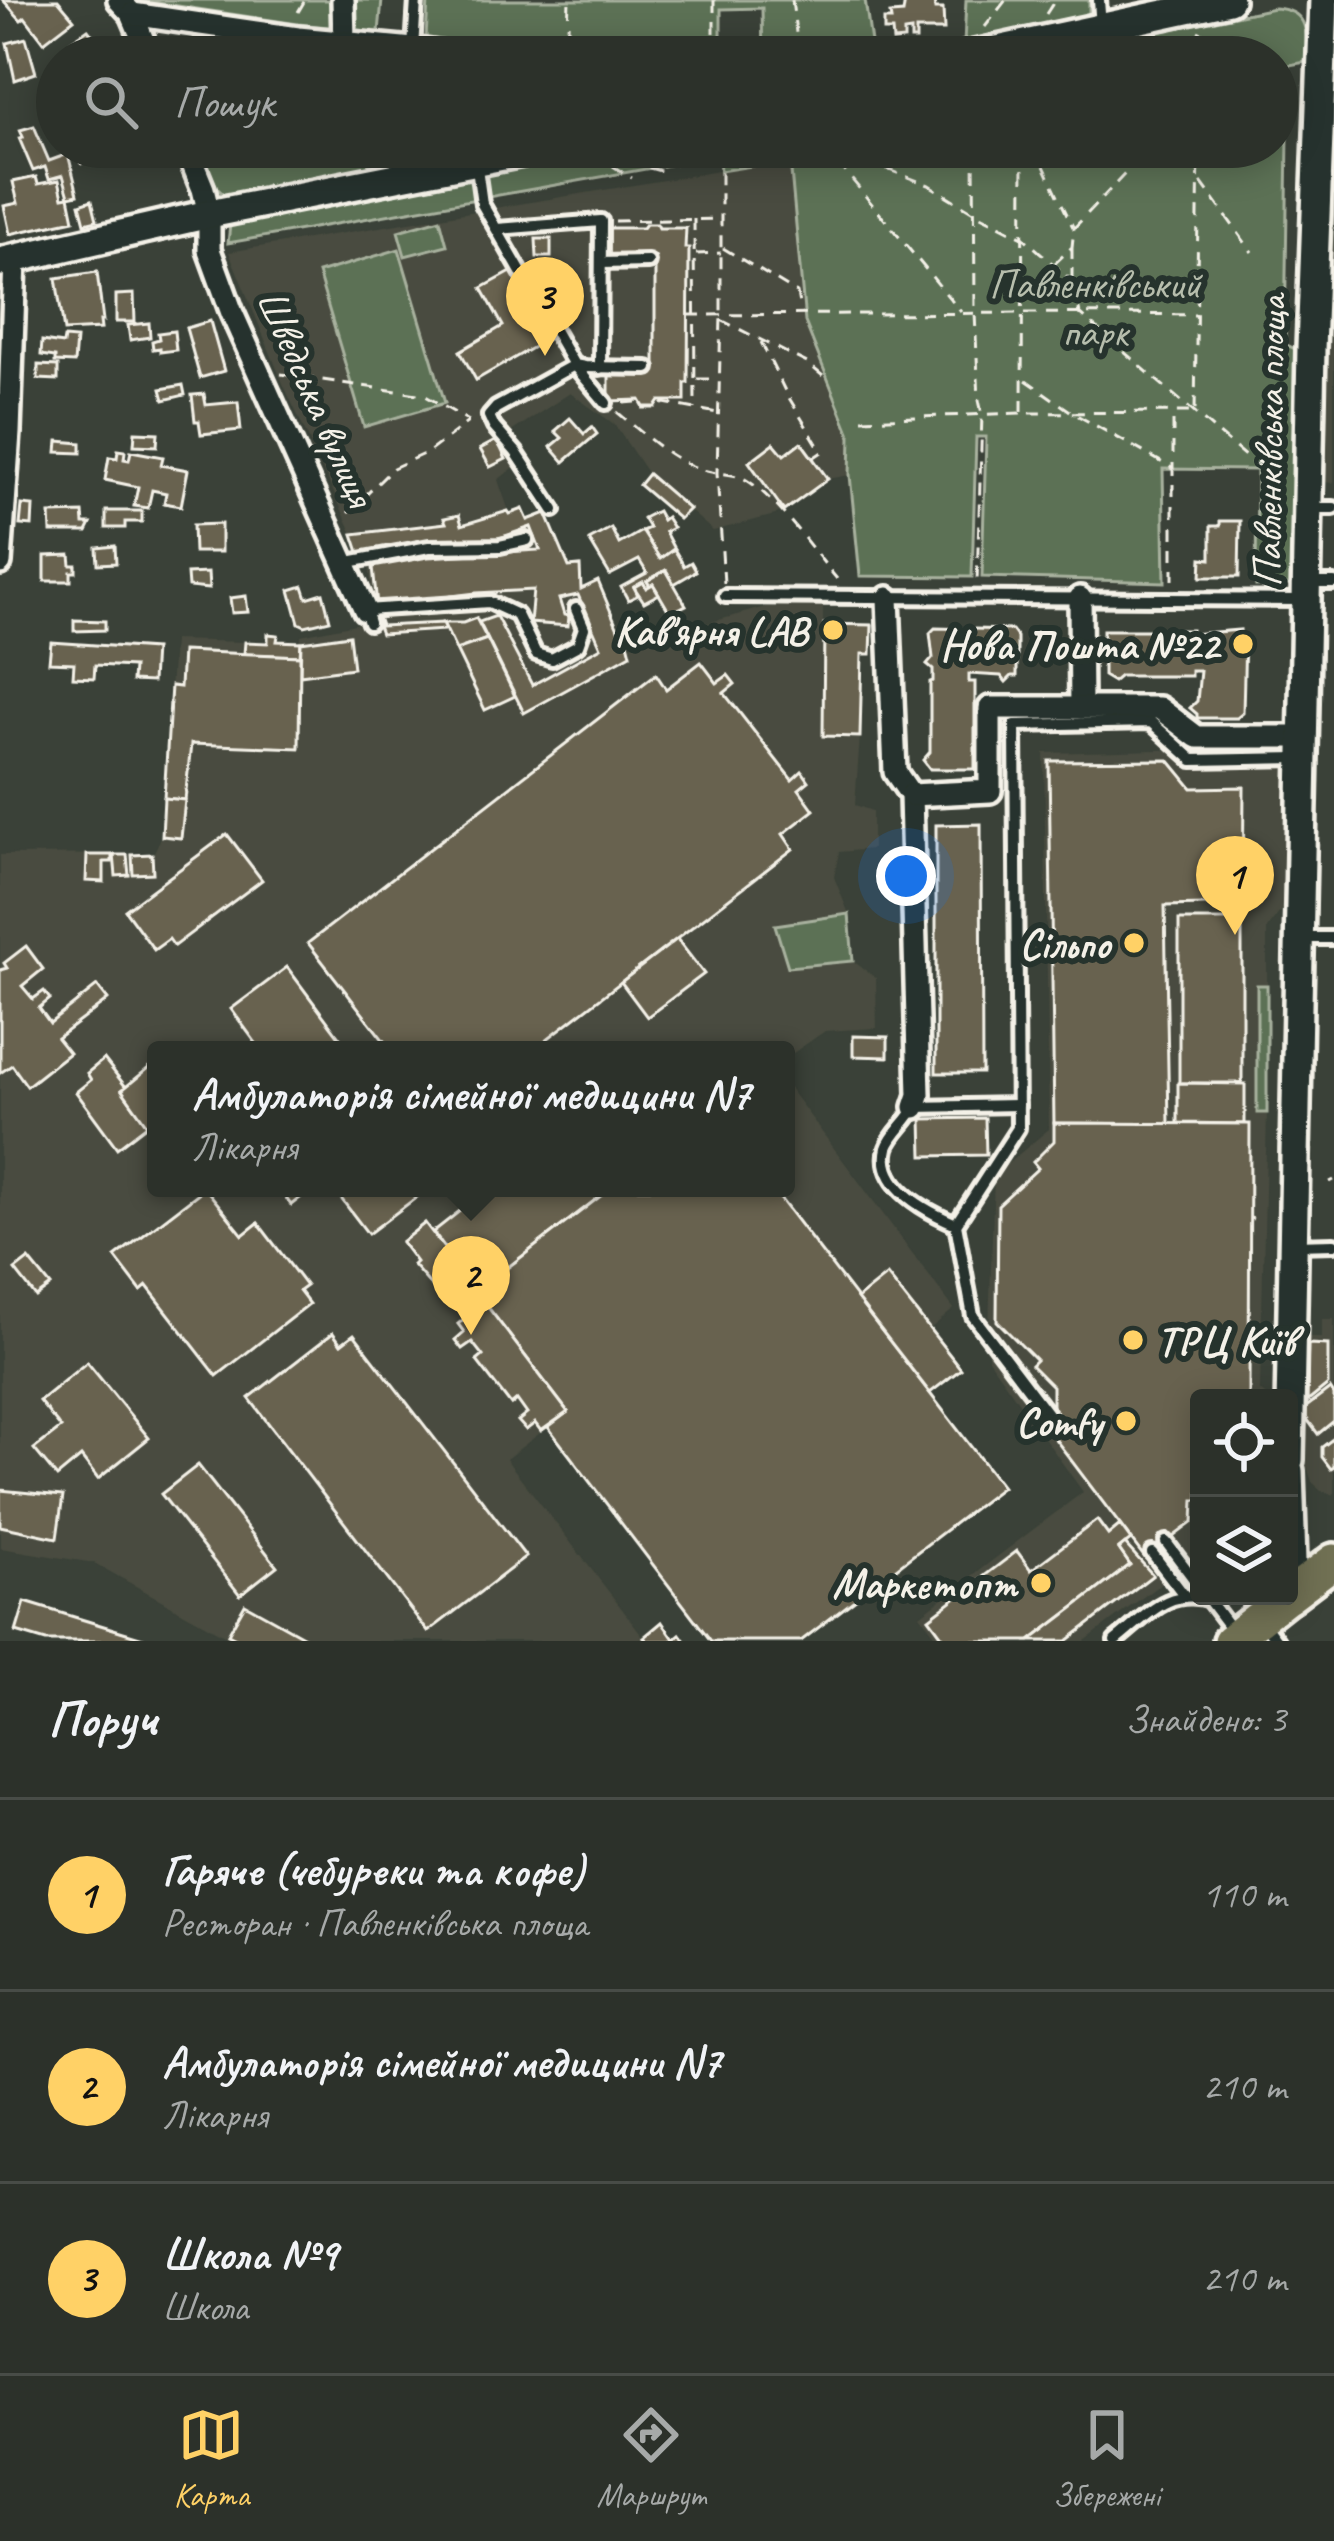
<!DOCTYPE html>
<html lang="uk">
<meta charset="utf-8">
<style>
:root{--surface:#2c312a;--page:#343932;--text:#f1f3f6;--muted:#a6a9a8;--line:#484c47;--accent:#ffd166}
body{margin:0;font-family:Caveat,sans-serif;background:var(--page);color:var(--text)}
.controls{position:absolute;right:36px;bottom:36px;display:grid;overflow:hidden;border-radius:12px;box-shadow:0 6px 30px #0003}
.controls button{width:108px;height:108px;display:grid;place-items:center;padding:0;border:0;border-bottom:3px solid var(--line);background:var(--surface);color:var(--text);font:60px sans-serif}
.you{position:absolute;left:906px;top:876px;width:42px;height:42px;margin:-30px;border:9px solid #fff;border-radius:50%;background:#1a73e8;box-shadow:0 0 0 18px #1a73e833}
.badge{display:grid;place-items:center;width:78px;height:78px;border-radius:50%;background:var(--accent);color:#111;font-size:39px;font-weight:700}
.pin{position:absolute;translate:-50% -99px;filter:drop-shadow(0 3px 6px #0008)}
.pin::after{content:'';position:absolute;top:63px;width:42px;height:36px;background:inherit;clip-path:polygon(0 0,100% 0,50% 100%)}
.popup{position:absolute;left:147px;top:1041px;width:648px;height:156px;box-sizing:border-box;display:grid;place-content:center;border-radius:12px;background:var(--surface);filter:drop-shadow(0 3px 9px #0005);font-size:39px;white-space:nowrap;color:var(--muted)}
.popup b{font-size:45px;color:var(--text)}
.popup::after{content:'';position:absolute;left:50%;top:100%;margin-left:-24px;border:24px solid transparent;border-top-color:var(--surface)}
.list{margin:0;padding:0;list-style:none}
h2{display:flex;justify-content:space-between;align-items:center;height:156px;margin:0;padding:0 48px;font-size:51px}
h2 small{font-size:39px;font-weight:400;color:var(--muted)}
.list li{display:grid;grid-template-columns:78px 1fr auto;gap:36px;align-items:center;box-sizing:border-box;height:192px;padding:0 48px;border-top:3px solid var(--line)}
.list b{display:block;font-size:45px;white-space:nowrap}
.list p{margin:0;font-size:39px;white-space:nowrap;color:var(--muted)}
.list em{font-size:39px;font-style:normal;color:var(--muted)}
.icon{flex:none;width:66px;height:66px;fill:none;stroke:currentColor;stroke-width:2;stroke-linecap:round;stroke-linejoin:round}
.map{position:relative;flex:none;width:1334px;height:1641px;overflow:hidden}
.search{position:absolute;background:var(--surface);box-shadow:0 6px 30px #0003;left:36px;right:36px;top:36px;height:132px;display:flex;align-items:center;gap:30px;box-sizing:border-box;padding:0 42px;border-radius:66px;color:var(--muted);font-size:45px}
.sheet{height:732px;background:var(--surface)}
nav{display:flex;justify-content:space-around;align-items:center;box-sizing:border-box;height:168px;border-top:3px solid var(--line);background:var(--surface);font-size:33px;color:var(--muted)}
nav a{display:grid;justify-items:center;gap:6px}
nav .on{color:var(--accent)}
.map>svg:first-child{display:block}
</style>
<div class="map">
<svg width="1334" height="1641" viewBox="0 0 1334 1641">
<rect width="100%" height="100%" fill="#3a4138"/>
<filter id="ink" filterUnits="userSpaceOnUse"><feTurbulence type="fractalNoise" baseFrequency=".00833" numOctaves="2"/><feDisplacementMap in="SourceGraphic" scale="24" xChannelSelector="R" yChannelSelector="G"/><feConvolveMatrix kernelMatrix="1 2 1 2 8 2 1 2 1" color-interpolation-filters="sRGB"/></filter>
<g filter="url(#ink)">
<g fill="#484b3f">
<polygon points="1334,63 1334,483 1321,482 1330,76"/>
<polygon points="790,159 805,322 851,437 850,475 828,479 775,515 713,531 648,474 614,424 570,393 508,434 526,458 498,480 510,514 523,509 529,520 546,513 569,566 580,566 582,588 598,581 624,642 628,642 630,645 765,607 823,604 823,736 860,737 855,805 872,811 872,849 839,852 834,877 849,914 776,925 788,967 853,961 876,978 877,1028 825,1031 786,1058 786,1050 156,1050 156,1188 786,1188 786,1084 954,1309 930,1329 961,1369 930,1393 1002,1487 801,1641 711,1641 548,1427 506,1459 643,1636 662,1622 674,1638 680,1634 685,1641 235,1641 94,1563 0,1548 0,855 153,854 162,836 173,640 245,642 244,653 300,655 301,635 375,620 369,565 359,552 353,534 284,386 229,252"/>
<polygon points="1271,747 1290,760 1288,901 1267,929 1267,1113 1260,1391 1269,1398 1199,1398 1199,1570 1175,1588 1167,1579 1085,1641 940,1641 920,1615 1083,1492 988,1359 994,1175 1049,1129 1044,753"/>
<polygon points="1322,1319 1334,1319 1334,1495 1322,1491 1312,1482 1302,1453 1303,1337 1322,1337"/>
</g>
<g fill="#5b7155" stroke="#a8b19e" stroke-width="3">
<polygon points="138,0 382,0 379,32 298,24"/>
<polygon points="428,0 865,0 873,57 763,57 762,8 721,9 721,57 600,57 597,38 541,32 529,51 426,39"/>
<polygon points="966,0 1089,0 1089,17 964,44"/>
<path d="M1274 8C1311 10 1306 34 1306 62L1289 65 1285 344 1301 352 1297 581 1293 585 1256 586 1257 470 1163 469 1165 582 982 577 986 437H976L972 577 860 576 850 475 851 437 805 322 790 160 720 171 719 156 228 243 230 225 606 147H1277V57H1035Z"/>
<polygon points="200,38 343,57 168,57 178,43"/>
<polygon points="199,147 492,147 230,200 217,188"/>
<polygon points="440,219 447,245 405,256 398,231"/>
<polygon points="399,249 445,403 364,427 318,273"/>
<polygon points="849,914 853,961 788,967 775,925"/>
<rect x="1257" y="985" width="10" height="128"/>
</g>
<g fill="#676250" stroke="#f4f1e8" stroke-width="3">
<polygon points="3,0 58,0 74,19 44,42 25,17 21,20"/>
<polygon points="905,0 934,0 935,9 943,9 944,30 916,30 916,40 911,40 911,31 904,32 904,40 893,41 892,31 884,31 884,20 891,20 890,14 903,13"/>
<polygon points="88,29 99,44 95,47 103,57 67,57 77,50 71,41"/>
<polygon points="26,38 36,73 15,80 7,43"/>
<polygon points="34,126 49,161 68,154 78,194 69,196 63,175 49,179 45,167 33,171 19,138 23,137 20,130"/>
<polygon points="69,147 93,147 98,153 82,164"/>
<polygon points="36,177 38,184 59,180 63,197 69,196 74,220 10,234 4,206 18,203 13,182"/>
<polygon points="92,200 97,220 85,223 80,204"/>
<polygon points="646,224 657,224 659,228 686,228 685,248 689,248 688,383 685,383 685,401 660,401 656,407 644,407 640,400 609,401 609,370 655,371 655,258 609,257 609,228 643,228"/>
<polygon points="536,239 551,239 551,257 537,257"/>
<polygon points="513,271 551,337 476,380 460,351 503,326 482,288"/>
<polygon points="97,272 103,321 100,321 101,329 64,331 56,278"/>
<polygon points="134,294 135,322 116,322 116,295"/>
<polygon points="210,321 224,371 200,378 186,328"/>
<polygon points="149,323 150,337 130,340 128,325"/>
<polygon points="174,331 176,350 160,352 160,348 153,349 152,341 159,339 158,333"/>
<polygon points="64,338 76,339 74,363 55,362 55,357 41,355 42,341 63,344"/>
<polygon points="38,365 58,366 58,380 38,379"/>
<polygon points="183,385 185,395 164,400 161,389"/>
<polygon points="204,394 206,405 238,402 241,430 201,434 199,421 195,421 192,395"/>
<polygon points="570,418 584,434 592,427 597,434 564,462 551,447 562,438 555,431"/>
<polygon points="135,432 158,433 157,446 134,445"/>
<polygon points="497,440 506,459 490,467 480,449"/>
<polygon points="58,441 81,443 81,453 57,452"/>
<polygon points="801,442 828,479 784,511 749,462 774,443 784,455"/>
<polygon points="118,450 125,451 124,459 129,460 131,451 163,457 161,465 188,470 181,506 164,503 166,493 152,490 148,508 134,506 138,487 105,480 109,457 117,458"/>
<polygon points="648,474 689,509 679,519 639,485"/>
<polygon points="22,505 33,506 32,526 20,525"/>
<polygon points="523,509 528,520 546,513 569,567 580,566 581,589 598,581 624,643 628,642 631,654 524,713 479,622 496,616 532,685 601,647 578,595 559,599 564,615 569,616 568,626 530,623 533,590 476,593 377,605 373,567 428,557 540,550 531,527 494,540 454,539 359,552 353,534 446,523 444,518 459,515 462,525 508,511 510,514"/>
<polygon points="106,511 142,511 142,522 125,522 125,528 106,528"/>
<polygon points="657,511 662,520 666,517 673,528 665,532 674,549 660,559 642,531 649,528 643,518"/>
<polygon points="83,513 84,524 91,524 87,532 51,532 50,514"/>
<polygon points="1220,521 1240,521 1239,577 1201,577 1202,558 1211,559 1211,526 1220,526"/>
<polygon points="221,524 221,552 194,552 193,525"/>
<polygon points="611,528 619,544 642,531 660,559 674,549 684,566 691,562 696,571 674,584 666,570 647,581 650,586 646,588 643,582 634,587 638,595 628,600 621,587 647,573 639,560 610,575 589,540"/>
<polygon points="115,546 116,563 98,564 97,548"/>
<polygon points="70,555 71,565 76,565 76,572 71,572 71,581 45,581 45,556"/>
<polygon points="666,570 686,605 670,613 653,584 650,586 647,581"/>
<polygon points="208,573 209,589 188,587 187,574"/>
<polygon points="643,582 646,588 653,584 659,594 644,602 634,587"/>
<polygon points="303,586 307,598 323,593 330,620 305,626 299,623 290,590"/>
<polygon points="246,596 248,612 232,613 230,598"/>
<polygon points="476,618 487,639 456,650 443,623 463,623"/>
<polygon points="74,620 105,621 105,630 74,631"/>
<polygon points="379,620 381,626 443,623 446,630 381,634 376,621"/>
<polygon points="824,624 872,625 871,654 862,654 860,737 823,736"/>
<polygon points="935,628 1012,630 1017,637 1017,676 1012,676 1006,682 1001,676 969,674 969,682 975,682 975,769 930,769 923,760 930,752 930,682 933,681 933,670 927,665 933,658 930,633"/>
<polygon points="1103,630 1191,630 1191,634 1240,630 1240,636 1245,636 1243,713 1237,718 1197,718 1197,714 1190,708 1197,701 1200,671 1191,671 1191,676 1120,676 1113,682 1103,676"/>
<polygon points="268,634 278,635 277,641 301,642 300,656 244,654 245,642 268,643"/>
<polygon points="349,635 353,668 300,675 301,642"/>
<polygon points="487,639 515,696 485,710 456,650"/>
<polygon points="51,642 154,649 152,682 132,681 133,667 95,665 94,678 73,677 74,663 49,662"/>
<polygon points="182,651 300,656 299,748 191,744 185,800 164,798 171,686 180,687"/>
<polygon points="701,662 717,683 728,675 735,684 724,693 792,780 802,771 809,781 799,789 814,810 783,834 793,849 533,1050 391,1050 308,943 656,674 666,689"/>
<polygon points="1169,760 1192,788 1244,787 1243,904 1165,906 1169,1124 1054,1123 1049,761"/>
<polygon points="164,798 185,800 181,838 162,836"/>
<polygon points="981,824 982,1073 936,1073 936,825"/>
<polygon points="227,834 262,880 174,946 169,939 154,950 125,910"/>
<polygon points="152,854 153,873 133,874 132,855"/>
<polygon points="87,855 112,855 112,862 104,862 104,882 86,881"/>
<polygon points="114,855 127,855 129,875 116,876"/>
<rect x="1179" y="920" width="63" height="163"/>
<polygon points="677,939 704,974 647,1017 621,982"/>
<polygon points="26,946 43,969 22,986 33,999 44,991 50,999 39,1008 50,1023 97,986 108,1000 57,1038 69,1053 27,1086 12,1065 0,1073 0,970 7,968 4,963"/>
<polygon points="287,967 349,1050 261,1050 231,1009"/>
<polygon points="853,1036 888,1037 888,1057 853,1056"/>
<polygon points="104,1059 126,1087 122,1090 147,1125 117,1148 76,1092 91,1080 87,1073"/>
<polygon points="150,1067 156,1075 156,1117 147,1125 122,1090"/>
<polygon points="1178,1083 1245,1084 1245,1124 1178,1123"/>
<polygon points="985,1118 986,1155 923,1156 922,1119"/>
<polygon points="1054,1123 1250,1124 1249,1398 1199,1398 1199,1500 1194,1500 1193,1522 1145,1558 1052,1435 1052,1386 1031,1365 1036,1360 997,1321 998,1205 1038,1168 1033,1162 1054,1141"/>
<polygon points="205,1188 243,1235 258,1223 306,1286 299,1291 309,1304 217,1376 147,1286 141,1291 115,1257"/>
<polygon points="279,1188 313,1188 291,1205"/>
<polygon points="333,1188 429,1188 368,1234"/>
<polygon points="489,1188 611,1188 476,1292 433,1232"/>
<polygon points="611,1188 772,1188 1002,1487 801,1641 711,1641 548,1427 568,1412 476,1292"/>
<polygon points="425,1223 466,1277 441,1297 413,1265 416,1262 401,1242"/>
<polygon points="29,1259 51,1286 36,1297 15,1270"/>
<polygon points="887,1275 961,1369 930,1393 857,1299"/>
<polygon points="484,1302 568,1412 541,1431 535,1423 526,1430 518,1421 527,1414 517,1400 511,1405 477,1361 483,1356 472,1342 462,1349 455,1340 464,1332 458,1324"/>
<polygon points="333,1333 341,1344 354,1334 526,1557 428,1632 249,1398"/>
<polygon points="1308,1344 1328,1345 1328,1385 1307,1402"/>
<polygon points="87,1362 149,1438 98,1479 81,1457 57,1477 34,1449 61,1428 39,1401"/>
<polygon points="1330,1389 1334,1395 1334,1421 1318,1434 1301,1411"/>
<polygon points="1334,1438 1334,1467 1331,1469 1322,1457 1322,1447"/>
<polygon points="198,1465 277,1566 240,1595 161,1494"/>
<polygon points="0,1490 63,1496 57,1538 0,1526"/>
<polygon points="1097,1520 1108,1535 1120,1525 1131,1540 1119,1549 1130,1565 1030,1641 946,1641 929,1618 1017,1551 1031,1570"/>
<polygon points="1125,1544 1153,1575 1067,1641 1030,1641 1130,1565 1119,1549"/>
<polygon points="25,1602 153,1641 46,1641 16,1632"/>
<polygon points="245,1604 312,1641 242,1641 228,1634"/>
<polygon points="662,1622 674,1639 680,1634 685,1641 647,1641 644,1637"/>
</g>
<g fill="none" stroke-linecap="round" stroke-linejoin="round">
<defs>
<g id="service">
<polyline points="1099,0 1101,27"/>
<polyline points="413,49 416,0"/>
<polyline points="476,161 482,204 574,365 606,403"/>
<polyline points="497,229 601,221 600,368"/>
<polyline points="601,263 648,262"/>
<polyline points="1309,508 1334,508"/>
<polyline points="554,510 516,452 494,427 489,416 496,408 574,365 585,367 648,368"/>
<polyline points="343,563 429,547 500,546 527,540"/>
<polyline points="1308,583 1334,583"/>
<polyline points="725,596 1304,600"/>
<polyline points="369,623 365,610 489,602 517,615 536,654 552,659 578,645 584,628 576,609"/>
<polyline points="1303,938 1334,938"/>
<path d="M956 1224C928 1212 877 1187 887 1148 892 1133 908 1122 915 1107L1018 1105"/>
<polyline points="1295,1245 1334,1244"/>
<polyline points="1052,1420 973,1316 956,1224 1018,1128 1015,725 1151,722 1193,760 1300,758"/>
<polyline points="1166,1542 1199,1586"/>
<polyline points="1152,1553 1184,1595"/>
<polyline points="1208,1599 1233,1632"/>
<polyline points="1262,1621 1277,1641"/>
<path d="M1115 1641C1146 1617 1168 1586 1210 1600"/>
</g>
<g id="minor">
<polyline points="119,0 132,14 150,57"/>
<polyline points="343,0 344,43"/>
<polyline points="132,14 298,38 413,49 462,57"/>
<polyline points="186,147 203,189 209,214 209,250 232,313 365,610"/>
<polyline points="0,563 9,432 15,260"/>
<polyline points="888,598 895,772 911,795 919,1095 915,1107"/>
<polyline points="1080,598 1081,708"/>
<polyline points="911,795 990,791 990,708 1159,708 1197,737 1304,737"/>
</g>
<g id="tertiary">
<polyline points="965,57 1229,0"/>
<polyline points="0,262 209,214 548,147"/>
<polyline points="1289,1460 1311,349 1324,0"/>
<polyline points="1289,1471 1293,1592"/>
</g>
<g id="primary">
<polyline points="1289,1595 1334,1561"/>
<polyline points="1230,1641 1287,1596"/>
</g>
</defs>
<use href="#service" stroke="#f4f1e8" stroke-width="20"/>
<use href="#minor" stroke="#f4f1e8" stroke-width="30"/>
<use href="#tertiary" stroke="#f4f1e8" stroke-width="36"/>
<use href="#primary" stroke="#f4f1e8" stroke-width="42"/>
<g stroke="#f4f1e8" stroke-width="3" stroke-dasharray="12 9" stroke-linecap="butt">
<polyline points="714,0 714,57"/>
<polyline points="792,0 799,57"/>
<polyline points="298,12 305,0"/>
<polyline points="1046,14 1055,0"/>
<polyline points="985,27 1006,0"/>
<polyline points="1198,31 1210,37 1254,48"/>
<polyline points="1133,45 1144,57"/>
<polyline points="172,49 182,57"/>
<polyline points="567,57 569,0"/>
<polyline points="825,147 961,312"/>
<polyline points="828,147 929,185 975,213 1023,237 1071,280"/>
<polyline points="974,147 975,313 979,400 982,414 977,583"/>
<polyline points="1035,147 1073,227"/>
<polyline points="780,149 802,147"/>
<polyline points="588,151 664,172"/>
<polyline points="210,155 217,147"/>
<polyline points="595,155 632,178"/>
<polyline points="1201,182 1252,252"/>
<polyline points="694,219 695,409"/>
<polyline points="615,221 719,219"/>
<polyline points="1072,247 1072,281 1080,314 1254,464 1284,472"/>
<polyline points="723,248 797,293 800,310"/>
<polyline points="696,254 721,253"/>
<polyline points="1024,293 1072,247 1074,228 1150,147"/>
<polyline points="689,315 1035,313 1196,315"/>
<polyline points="721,320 807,363 823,376"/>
<polyline points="761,342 786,393 822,452 813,458"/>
<polyline points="281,374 424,395 469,421"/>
<polyline points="697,379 717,379"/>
<polyline points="1026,380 1073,413 1172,468"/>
<polyline points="624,403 637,402 642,408 657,408 664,403 717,413"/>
<path d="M617 412C643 433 670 460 703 470 718 475 734 472 748 481 777 499 814 552 837 579"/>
<polyline points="1022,412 1023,147"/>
<polyline points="862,419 1022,413 1195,412 1199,147"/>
<polyline points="348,513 393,468 430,451 468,422"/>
<polyline points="1173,580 1173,415"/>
<polyline points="724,583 717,473 721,315 721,162 782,147"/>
<polyline points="1330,1182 1334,1180"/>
<polyline points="1250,1218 1253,1219"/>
</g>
<use href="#service" stroke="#26332d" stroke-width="10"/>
<use href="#minor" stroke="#26332d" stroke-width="21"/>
<use href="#tertiary" stroke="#26332d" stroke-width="27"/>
<use href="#primary" stroke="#706f52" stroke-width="33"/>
</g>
</g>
<g fill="#ffd166" stroke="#26332d" stroke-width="4.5">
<circle cx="833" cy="630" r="12"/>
<circle cx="1243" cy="644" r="12"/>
<circle cx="1134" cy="943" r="12"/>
<circle cx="1133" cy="1340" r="12"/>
<circle cx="1126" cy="1421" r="12"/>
<circle cx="1041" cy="1583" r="12"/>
</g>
<g text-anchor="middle" stroke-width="12" stroke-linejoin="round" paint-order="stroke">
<g font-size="42" fill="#b7bead" stroke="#26332d">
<text x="1095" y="298">Павленківський<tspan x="1095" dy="48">парк</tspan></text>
</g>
<g font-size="42" fill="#f4f1e8" stroke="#26332d">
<text transform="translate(317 397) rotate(66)" y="15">Шведська вулиця</text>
<text transform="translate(1268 441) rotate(-89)" y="15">Павленківська площа</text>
</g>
<g font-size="42" font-weight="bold" fill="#f4f1e8" stroke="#26332d" text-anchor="end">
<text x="809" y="645">Кав'ярня LAB</text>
<text x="1219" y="659">Нова Пошта №22</text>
<text x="1110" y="958">Сільпо</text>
<text x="1157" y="1355" text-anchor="start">ТРЦ Київ</text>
<text x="1102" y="1436">Comfy</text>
<text x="1017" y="1598">Маркетопт</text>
</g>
</g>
</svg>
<div class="controls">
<button><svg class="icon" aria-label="locate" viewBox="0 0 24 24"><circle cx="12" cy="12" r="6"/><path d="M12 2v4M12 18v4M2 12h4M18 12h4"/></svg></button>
<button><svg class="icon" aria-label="layers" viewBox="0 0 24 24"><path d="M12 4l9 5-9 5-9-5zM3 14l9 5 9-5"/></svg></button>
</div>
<div class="you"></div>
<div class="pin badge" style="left:1235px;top:935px">1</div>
<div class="pin badge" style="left:471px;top:1335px">2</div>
<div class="popup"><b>Амбулаторія сімейної медицини N7</b>Лікарня</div>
<div class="pin badge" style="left:545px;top:356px">3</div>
<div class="search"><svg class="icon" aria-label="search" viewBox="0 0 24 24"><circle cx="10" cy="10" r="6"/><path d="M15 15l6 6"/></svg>Пошук</div>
</div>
<section class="sheet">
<h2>Поруч<small>Знайдено: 3</small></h2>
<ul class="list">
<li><span class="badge">1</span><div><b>Гаряче (чебуреки та кофе)</b><p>Ресторан · Павленківська площа</p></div><em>110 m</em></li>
<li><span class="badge">2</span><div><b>Амбулаторія сімейної медицини N7</b><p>Лікарня</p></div><em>210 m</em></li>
<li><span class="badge">3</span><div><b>Школа №9</b><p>Школа</p></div><em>210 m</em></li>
</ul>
</section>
<nav>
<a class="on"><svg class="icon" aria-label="map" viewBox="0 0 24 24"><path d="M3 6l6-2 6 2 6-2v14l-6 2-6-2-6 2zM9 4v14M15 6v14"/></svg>Карта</a>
<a><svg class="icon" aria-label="directions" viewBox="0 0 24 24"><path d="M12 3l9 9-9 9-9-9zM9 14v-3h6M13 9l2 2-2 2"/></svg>Маршрут</a>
<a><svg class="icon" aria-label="saved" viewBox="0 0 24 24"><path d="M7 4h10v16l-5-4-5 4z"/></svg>Збережені</a>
</nav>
